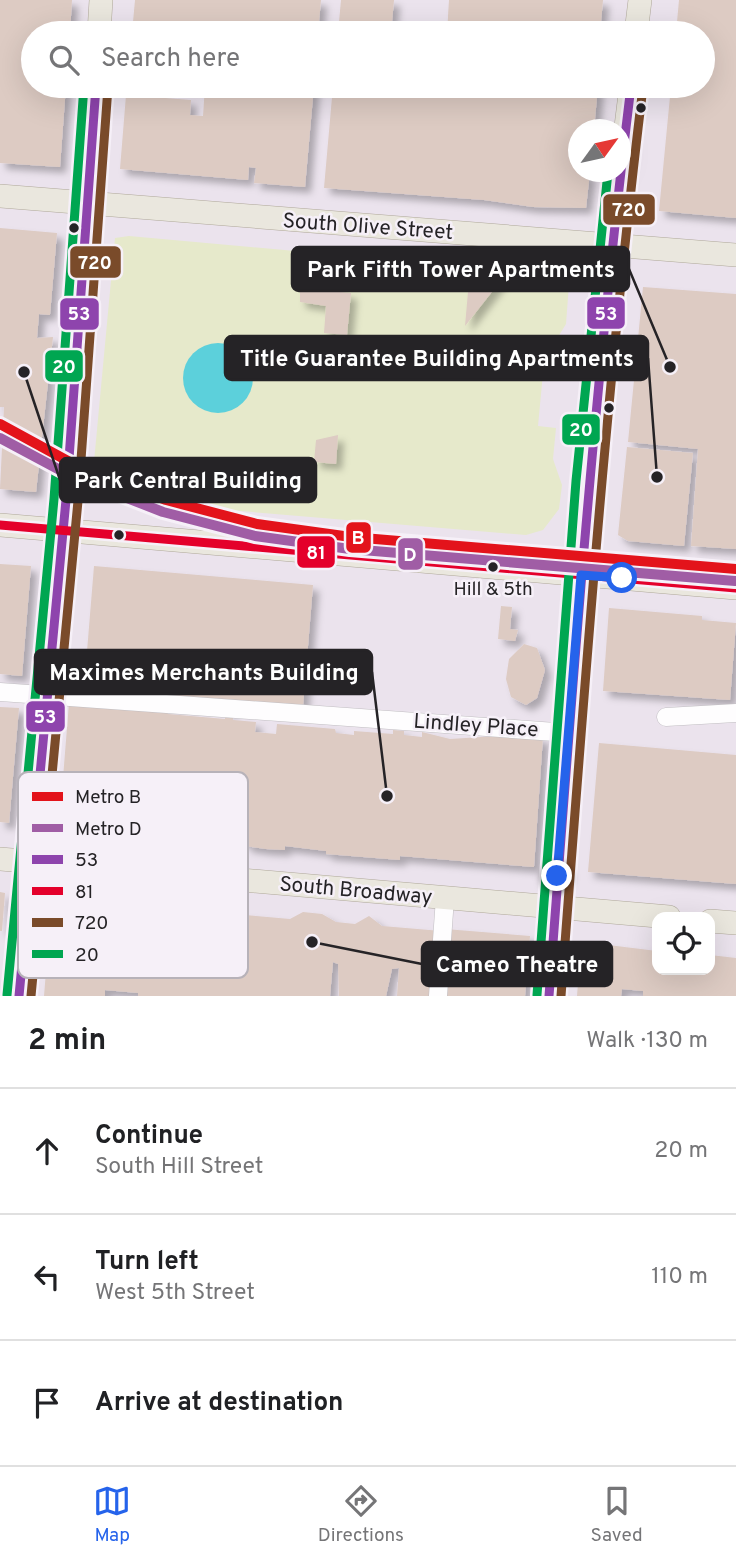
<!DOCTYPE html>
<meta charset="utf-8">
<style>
:root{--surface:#fff;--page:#f6f6f6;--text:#202124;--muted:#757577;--line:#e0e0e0;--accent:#2563eb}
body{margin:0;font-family:Overpass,sans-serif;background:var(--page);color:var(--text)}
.controls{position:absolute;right:21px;bottom:21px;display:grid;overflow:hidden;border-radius:14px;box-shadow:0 7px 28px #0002}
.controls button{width:63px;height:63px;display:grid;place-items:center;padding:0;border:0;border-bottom:2px solid var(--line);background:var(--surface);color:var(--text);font:35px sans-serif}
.compass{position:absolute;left:568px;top:119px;width:63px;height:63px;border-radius:50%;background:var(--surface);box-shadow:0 7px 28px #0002;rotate:57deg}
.stop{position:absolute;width:21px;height:21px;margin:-16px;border:5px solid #2563eb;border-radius:50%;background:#fff}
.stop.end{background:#2563eb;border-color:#fff;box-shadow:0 2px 7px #0008}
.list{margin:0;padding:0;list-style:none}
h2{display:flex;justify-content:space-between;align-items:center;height:91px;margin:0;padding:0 28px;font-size:30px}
h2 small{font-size:23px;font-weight:400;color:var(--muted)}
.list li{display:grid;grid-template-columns:46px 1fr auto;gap:21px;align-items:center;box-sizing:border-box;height:126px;padding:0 28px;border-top:2px solid var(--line)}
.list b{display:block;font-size:26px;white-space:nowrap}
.list p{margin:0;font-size:23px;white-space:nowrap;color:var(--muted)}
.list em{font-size:23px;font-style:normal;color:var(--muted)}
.icon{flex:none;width:38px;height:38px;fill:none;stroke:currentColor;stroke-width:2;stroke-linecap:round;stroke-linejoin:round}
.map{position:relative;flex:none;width:736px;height:996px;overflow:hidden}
.search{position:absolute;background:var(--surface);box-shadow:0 7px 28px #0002;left:21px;right:21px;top:21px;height:77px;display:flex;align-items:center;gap:18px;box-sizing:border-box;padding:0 24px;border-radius:38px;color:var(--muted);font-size:26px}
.sheet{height:469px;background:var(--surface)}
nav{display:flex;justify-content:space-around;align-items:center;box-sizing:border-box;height:98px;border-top:2px solid var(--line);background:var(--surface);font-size:19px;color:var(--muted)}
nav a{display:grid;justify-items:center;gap:4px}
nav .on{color:var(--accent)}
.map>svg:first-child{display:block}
</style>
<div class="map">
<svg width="736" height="996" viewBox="0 0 736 996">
<defs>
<filter id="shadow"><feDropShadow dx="6" dy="6" stdDeviation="3.5" flood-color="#0004"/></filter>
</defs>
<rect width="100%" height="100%" fill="#f5f2f6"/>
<path fill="#ebe3ed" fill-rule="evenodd" d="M0 0H736V996H0ZM33 33H703V86H33ZM578 130H620V172H578ZM657 917H710V970H657Z"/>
<polygon fill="#e6e9cb" points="129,236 562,275 569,284 566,324 550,350 543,373 538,426 556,428 553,459 562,485 559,509 543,530 526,535 168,505 103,492 92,483 115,238"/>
<circle fill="#5cd0db" cx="218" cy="378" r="35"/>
<g fill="#ddcbc3" filter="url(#shadow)">
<polygon points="0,0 72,0 70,33 33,33 33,86 66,86 60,167 0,163"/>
<polygon points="135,0 321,0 318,33 132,33"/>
<polygon points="341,0 394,0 391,33 338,33"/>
<polygon points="449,0 603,0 600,33 447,33"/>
<polygon points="679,0 736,0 736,218 659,211 671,86 703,86 703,33 676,33"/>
<polygon points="205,86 314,86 305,187 254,183 256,168 249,167 248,180 120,169 126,95 191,100 190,115 203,116"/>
<polygon points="333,86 539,86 539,91 547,92 547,86 598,86 594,130 578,130 578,172 590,172 586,208 533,207 484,200 324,188"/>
<polygon points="0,228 57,233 50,315 39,314 37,338 53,337 36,492 0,489 4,407 0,407"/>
<polygon points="470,266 510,269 465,326 470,269"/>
<polygon points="643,287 736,294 736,549 691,546 698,449 628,442"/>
<polygon points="300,288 351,293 347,335 324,333 326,306 300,302"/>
<polygon points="338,435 336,464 314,462 316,440"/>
<polygon points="627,447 693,453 684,546 628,541 618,535"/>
<polygon points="0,564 31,566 22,676 0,674"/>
<polygon points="94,566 313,585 303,707 84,688"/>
<polygon points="501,606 512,607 510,629 518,630 515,641 498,639"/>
<polygon points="609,608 702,616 702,620 736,623 730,700 603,691"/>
<polygon points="524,644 537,648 545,670 537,698 526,705 511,697 506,679 509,659"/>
<polygon points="69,703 158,708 157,713 168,710 168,714 225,719 225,715 233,716 233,720 256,722 255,732 276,734 277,724 335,729 336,733 354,735 354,731 393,734 393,730 404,731 404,735 422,737 422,732 450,739 497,736 543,737 534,867 400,856 400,860 326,854 326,851 285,846 285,850 266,849 245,846 246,841 198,837 197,848 183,846 184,842 139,835 59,828"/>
<polygon points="0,707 19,708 9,823 0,822"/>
<polygon points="599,743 736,755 736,884 588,872"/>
<polygon points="0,892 5,893 2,931 0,931"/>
<polygon points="52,898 290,919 303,912 322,914 336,922 355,924 369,916 382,926 441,931 436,996 397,996 399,968 392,969 386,996 339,996 338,964 333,962 330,996 138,996 138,993 105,990 105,996 44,996"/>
<polygon points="445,929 530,936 525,996 446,996"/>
<polygon points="592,943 657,951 657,970 710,970 710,955 736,958 736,996 643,996 643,991 622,989 621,996 577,996 581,945"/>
</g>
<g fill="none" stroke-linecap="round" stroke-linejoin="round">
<defs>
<g id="minor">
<polyline points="0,692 569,733"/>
<polyline points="666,717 736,713"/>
<polyline points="438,996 445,898"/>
</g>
<g id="major">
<polyline points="99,33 101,0"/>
<polyline points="636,33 640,0"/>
<polyline points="0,196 736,255"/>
<polyline points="0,525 736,588"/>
<polyline points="0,859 669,917"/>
<polyline points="710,921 736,923"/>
<polyline points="19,996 66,500 96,86"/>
<polyline points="549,996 588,482 606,290 631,86"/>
</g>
</defs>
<use href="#minor" stroke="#c1bec2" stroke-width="19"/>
<use href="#major" stroke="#afa89a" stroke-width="24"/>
<use href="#minor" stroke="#fefdfe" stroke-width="18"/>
<use href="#major" stroke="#eae7de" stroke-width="23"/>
<defs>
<g id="bus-1">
<polyline points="19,996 66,500 96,86"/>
<path d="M549 996C572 692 594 389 631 86"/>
</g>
<polyline id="bus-2" points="0,525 736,588"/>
<g id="bus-3">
<polyline points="31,996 78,501 108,87"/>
<path d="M561 996C584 693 606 390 643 87"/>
</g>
<g id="bus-4">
<polyline points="7,995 54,499 84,86"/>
<polyline points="537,995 576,481 608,172"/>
</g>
</defs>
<use href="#bus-1" stroke="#f6f0f8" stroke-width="14"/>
<use href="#bus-2" stroke="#f6f0f8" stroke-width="14"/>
<use href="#bus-3" stroke="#f6f0f8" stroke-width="14"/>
<use href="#bus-4" stroke="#f6f0f8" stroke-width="14"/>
<use href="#bus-1" stroke="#8e44ad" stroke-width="9"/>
<use href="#bus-2" stroke="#e4002b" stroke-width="9"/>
<use href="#bus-3" stroke="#7a4b2a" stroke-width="9"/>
<use href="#bus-4" stroke="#00a651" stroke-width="9"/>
<defs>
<polyline id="metro-1" points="0,424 77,466 166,500 257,524 351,537 736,569"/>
<polyline id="metro-2" points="0,438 73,477 163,512 255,536 350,549 735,581"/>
</defs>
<use href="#metro-1" stroke="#f6f0f8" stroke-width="16"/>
<use href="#metro-2" stroke="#f6f0f8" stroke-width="16"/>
<use href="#metro-1" stroke="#e3131b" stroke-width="10"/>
<use href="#metro-2" stroke="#a05da5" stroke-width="10"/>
</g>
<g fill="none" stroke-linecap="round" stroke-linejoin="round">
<polyline stroke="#2563eb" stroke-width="9" points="557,876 581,575 622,578"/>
</g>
<g fill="#252326" stroke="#f6f0f8" stroke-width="2.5">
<circle cx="641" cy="108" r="6"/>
<circle cx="74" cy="228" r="6"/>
<circle cx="609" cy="408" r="6"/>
<circle cx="119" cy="535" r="6"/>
<circle cx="493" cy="567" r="6"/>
</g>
<g text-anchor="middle" stroke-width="5" stroke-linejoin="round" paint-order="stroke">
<g font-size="19" fill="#252326" stroke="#f6f0f8">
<text x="493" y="595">Hill &amp; 5th</text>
</g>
<g font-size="21" fill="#252326" stroke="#f6f0f8">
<text transform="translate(368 226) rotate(4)" y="7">South Olive Street</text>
<text transform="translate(476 725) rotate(4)" y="7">Lindley Place</text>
<text transform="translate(356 890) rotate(5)" y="7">South Broadway</text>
</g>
</g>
<rect x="18" y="772" width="230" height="206" rx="10" fill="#f6f0f8" stroke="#b7b2b9" stroke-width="2"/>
<rect x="32" y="792" width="31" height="9" fill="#e3131b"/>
<rect x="32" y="824" width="31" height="8" fill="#a05da5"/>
<rect x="32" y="855" width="31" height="9" fill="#8e44ad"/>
<rect x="32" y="887" width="31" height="8" fill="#e4002b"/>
<rect x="32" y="918" width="31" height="9" fill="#7a4b2a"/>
<rect x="32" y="950" width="31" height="8" fill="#00a651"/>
<g font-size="19" fill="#252326">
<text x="75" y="803">Metro B</text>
<text x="75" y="835">Metro D</text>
<text x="75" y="866">53</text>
<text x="75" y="898">81</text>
<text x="75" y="929">720</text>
<text x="75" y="961">20</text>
</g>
<path fill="none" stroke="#252326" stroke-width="2.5" d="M670 367L629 269M657 477L648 358M24 372L60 480M387 796L372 672M312 942L422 964"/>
<g fill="#252326" stroke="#f6f0f8" stroke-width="2.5">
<circle cx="670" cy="367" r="7"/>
<circle cx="657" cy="477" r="7"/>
<circle cx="24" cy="372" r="7"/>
<circle cx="387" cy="796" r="7"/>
<circle cx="312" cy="942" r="7"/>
</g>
<g fill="#252326" stroke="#252326" stroke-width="2.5">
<rect x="292" y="247" width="337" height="44" rx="7"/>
<rect x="225" y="336" width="423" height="44" rx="7"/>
<rect x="60" y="458" width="256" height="44" rx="7"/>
<rect x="35" y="650" width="337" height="44" rx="7"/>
<rect x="422" y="942" width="190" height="44" rx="7"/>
</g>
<g font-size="23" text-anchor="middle" font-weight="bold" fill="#fff">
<text x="461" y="277">Park Fifth Tower Apartments</text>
<text x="437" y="366">Title Guarantee Building Apartments</text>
<text x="188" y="488">Park Central Building</text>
<text x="204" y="680">Maximes Merchants Building</text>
<text x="517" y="972">Cameo Theatre</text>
</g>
<g stroke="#f6f0f8" stroke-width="2.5">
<rect x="602" y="193" width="54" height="33" rx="7" fill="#7a4b2a"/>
<rect x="69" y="245" width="53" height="34" rx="7" fill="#7a4b2a"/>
<rect x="586" y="296" width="40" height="34" rx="7" fill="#8e44ad"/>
<rect x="59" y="297" width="41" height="34" rx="7" fill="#8e44ad"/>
<rect x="44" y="349" width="40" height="34" rx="7" fill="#00a651"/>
<rect x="561" y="413" width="40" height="33" rx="7" fill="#00a651"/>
<rect x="345" y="521" width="27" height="33" rx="7" fill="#e3131b"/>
<rect x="296" y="535" width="40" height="34" rx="7" fill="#e4002b"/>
<rect x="397" y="537" width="27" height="34" rx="7" fill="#a05da5"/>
<rect x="25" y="700" width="41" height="33" rx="7" fill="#8e44ad"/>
</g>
<g font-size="19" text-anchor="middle" font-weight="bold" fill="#fff">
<text x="629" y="216">720</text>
<text x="95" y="269">720</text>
<text x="606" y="320">53</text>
<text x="79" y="320">53</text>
<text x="64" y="373">20</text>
<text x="581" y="436">20</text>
<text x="358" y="544">B</text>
<text x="316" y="559">81</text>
<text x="410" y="561">D</text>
<text x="45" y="723">53</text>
</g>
</svg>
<div class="controls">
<button><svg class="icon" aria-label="locate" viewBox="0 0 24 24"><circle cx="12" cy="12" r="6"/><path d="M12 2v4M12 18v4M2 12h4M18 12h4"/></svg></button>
</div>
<svg class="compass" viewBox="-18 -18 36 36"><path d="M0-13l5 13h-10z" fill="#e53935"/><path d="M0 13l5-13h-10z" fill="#757577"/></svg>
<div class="stop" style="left:622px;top:578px"></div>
<div class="stop end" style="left:557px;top:876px"></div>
<div class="search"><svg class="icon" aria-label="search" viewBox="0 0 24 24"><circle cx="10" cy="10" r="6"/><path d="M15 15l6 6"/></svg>Search here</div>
</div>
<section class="sheet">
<h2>2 min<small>Walk · 130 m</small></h2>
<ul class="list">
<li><svg class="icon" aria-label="ahead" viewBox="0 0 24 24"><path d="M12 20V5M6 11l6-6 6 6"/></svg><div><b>Continue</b><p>South Hill Street</p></div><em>20 m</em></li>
<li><svg class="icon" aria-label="left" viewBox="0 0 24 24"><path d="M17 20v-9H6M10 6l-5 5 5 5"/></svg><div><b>Turn left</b><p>West 5th Street</p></div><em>110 m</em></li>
<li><svg class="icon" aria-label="arrive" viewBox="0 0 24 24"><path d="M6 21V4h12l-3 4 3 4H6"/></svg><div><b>Arrive at destination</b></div></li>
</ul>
</section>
<nav>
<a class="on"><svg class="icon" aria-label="map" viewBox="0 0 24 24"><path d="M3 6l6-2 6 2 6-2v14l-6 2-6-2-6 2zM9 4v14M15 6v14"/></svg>Map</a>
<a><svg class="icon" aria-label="directions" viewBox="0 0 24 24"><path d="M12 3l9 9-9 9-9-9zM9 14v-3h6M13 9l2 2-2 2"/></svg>Directions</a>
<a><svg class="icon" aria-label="saved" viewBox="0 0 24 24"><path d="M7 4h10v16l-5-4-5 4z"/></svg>Saved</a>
</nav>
